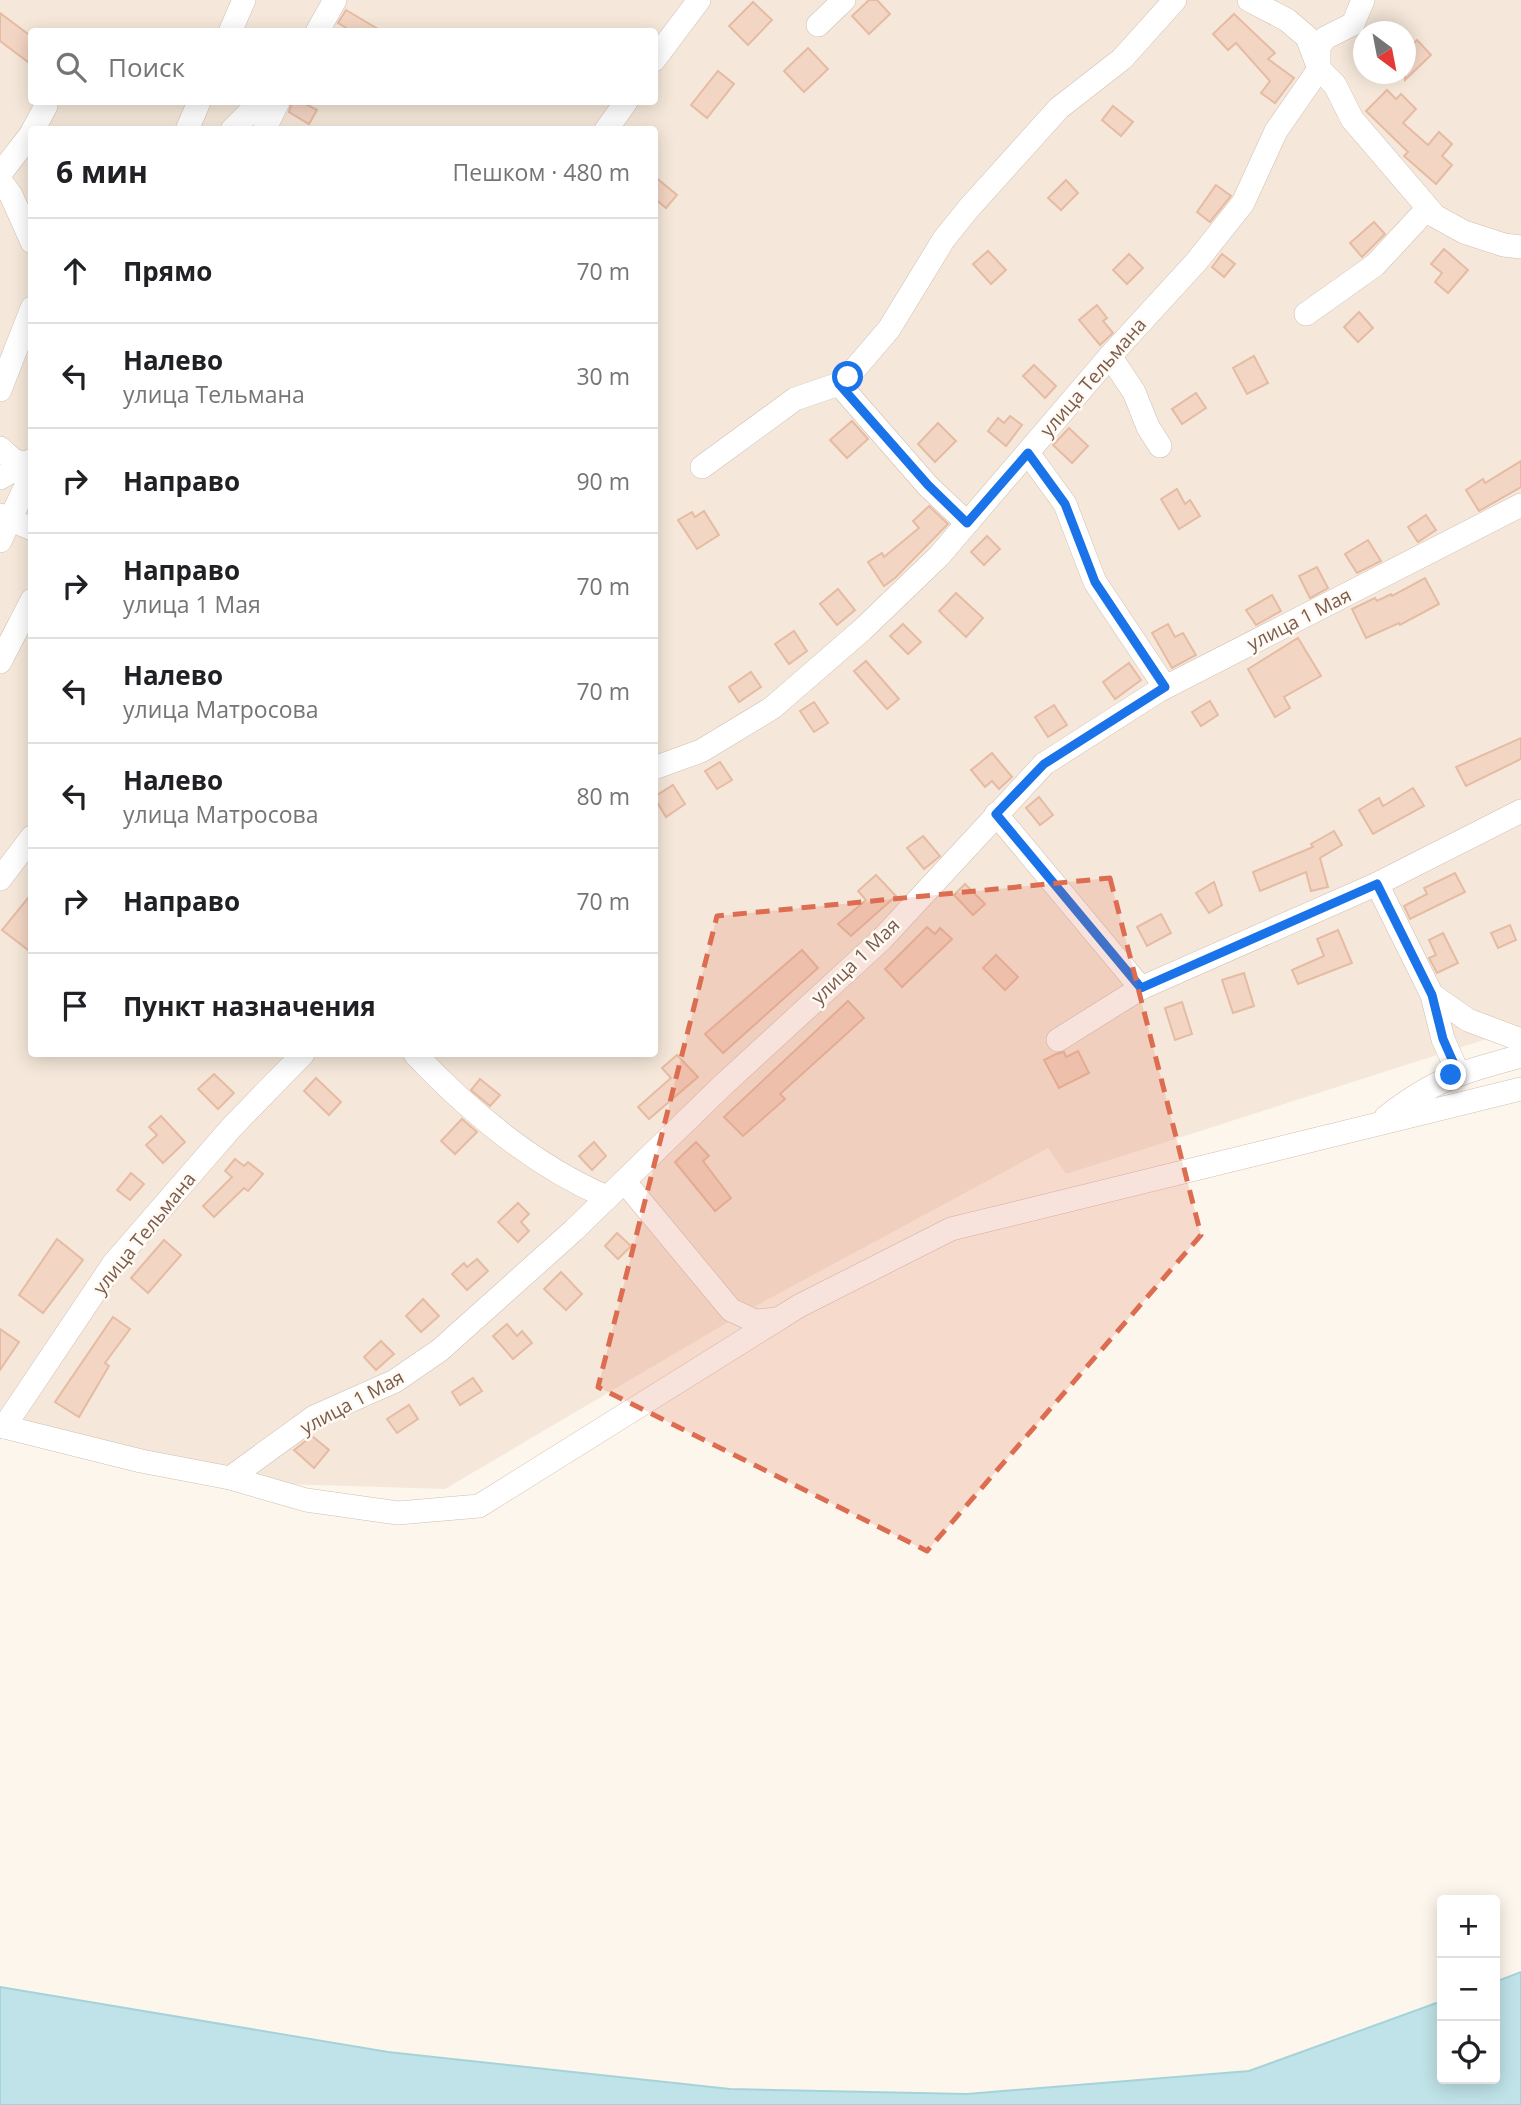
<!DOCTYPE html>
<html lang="ru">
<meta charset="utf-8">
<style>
:root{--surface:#fff;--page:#f6f6f6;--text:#202124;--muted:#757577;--line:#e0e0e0}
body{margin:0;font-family:"Open Sans",sans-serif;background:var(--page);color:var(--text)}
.controls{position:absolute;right:21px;bottom:21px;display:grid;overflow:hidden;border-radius:7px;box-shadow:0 4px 18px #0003}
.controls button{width:63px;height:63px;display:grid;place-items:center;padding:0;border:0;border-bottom:2px solid var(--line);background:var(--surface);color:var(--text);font:35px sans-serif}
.compass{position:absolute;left:1353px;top:21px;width:63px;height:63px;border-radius:50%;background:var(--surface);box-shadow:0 4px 18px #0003;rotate:148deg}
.stop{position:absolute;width:21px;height:21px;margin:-16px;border:5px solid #1a73e8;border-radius:50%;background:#fff}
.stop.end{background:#1a73e8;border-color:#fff;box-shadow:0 2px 7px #0008}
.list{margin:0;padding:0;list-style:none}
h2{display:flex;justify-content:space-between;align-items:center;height:91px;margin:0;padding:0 28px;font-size:30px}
h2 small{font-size:23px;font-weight:400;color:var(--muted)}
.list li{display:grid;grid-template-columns:46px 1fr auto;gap:21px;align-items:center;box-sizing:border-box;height:105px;padding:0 28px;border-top:2px solid var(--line)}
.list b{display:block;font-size:26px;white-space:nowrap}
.list p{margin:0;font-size:23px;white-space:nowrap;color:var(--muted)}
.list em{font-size:23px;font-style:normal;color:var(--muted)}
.icon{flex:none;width:38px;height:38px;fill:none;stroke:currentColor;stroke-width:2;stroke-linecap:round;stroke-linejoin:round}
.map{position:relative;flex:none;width:1521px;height:2105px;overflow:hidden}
.search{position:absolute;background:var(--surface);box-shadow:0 4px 18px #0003;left:28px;top:28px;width:630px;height:77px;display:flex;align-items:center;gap:18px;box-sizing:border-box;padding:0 24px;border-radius:7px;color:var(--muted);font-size:26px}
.panel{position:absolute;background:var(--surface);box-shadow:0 4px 18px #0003;left:28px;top:126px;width:630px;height:931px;border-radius:7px}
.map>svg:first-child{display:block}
</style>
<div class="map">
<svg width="1521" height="2105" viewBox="0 0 1521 2105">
<rect width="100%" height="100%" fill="#fdf6ec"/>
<path fill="#f5e8da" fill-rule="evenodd" d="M0 0H1521V1028L1066 1174 1048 1148 752 1308 445 1489 284 1484 0 1419ZM32 32H654V102H32ZM1364 32H1406V74H1364ZM32 130H654V1054H32Z"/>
<polygon fill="#bfe3e8" stroke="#a5d3da" stroke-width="2" points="1521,1972 1521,2105 0,2105 0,1987 388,2052 730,2089 967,2094 1249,2071 1442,2001 1442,2079 1495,2079 1495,1982"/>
<g fill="#f3d5c3" stroke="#e6bba3" stroke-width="2">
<polygon points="869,0 877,0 890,14 869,34 852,16"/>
<polygon points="753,2 772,20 748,45 729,26"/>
<polygon points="346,10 383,32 353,32 338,23"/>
<polygon points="0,13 32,37 32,65 0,41"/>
<polygon points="1234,14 1275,53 1268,59 1294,78 1275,103 1261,93 1270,81 1236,43 1228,50 1213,34"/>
<polygon points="1417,40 1431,55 1405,80 1405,52"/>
<polygon points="808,48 828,69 804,92 784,71"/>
<polygon points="718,71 734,84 707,118 691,105"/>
<polygon points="1387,90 1396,99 1401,94 1416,109 1403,123 1428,145 1439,132 1452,144 1442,156 1452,165 1436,184 1404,156 1408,152 1366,111"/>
<polygon points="292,102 302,102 317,110 309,124 289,112"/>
<polygon points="1113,106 1133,122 1121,136 1102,120"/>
<polygon points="654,176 677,195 666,208 654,198"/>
<polygon points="1066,180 1078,193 1061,210 1048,198"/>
<polygon points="1216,185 1231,196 1210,222 1197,212"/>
<polygon points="1374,222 1385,234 1362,257 1350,243"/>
<polygon points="1444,249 1468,270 1448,293 1435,282 1442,273 1431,264"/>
<polygon points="988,251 1006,270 991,284 973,264"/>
<polygon points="1129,254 1143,268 1127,284 1113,270"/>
<polygon points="1222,254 1235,264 1224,277 1212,267"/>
<polygon points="1097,305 1107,318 1103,321 1113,333 1100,345 1079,320"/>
<polygon points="1359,312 1373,328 1358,342 1344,327"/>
<polygon points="1254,356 1268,383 1247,394 1233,368"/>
<polygon points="1034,365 1056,386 1045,398 1023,376"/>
<polygon points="1196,393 1206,408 1182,424 1172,409"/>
<polygon points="1010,416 1022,425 1006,446 988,431 998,418 1004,423"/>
<polygon points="852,421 868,439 847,458 830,440"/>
<polygon points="938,423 956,441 935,462 918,444"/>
<polygon points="1069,428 1088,446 1072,463 1053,445"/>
<polygon points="1521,461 1521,487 1479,511 1466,490 1483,479 1485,483"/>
<polygon points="1177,489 1185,504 1190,500 1200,516 1179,529 1161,499"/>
<polygon points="929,506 948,524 895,578 884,586 868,562 882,553 884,557 919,528 913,521"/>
<polygon points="704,511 719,535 697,549 678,520 692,512 695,517"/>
<polygon points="1426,515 1436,530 1418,542 1408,527"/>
<polygon points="987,536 1000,549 984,565 971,552"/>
<polygon points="1368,540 1381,561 1357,573 1345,554"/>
<polygon points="1317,567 1328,588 1310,598 1299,576"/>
<polygon points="1425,578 1439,604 1400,625 1399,623 1366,638 1352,609 1375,598 1377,601 1391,594 1392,596"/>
<polygon points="838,589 855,610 837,625 820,604"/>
<polygon points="956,593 983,618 966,637 939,611"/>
<polygon points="1272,595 1281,611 1256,625 1246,610"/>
<polygon points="903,624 921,642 908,654 890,636"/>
<polygon points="1168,624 1175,637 1183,633 1196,655 1172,668 1152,633"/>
<polygon points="794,631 807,651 789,664 775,644"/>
<polygon points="1298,638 1321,676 1284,697 1290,708 1275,717 1248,669"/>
<polygon points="866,661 899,699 887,709 854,671"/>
<polygon points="1129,663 1141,680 1115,699 1103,682"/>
<polygon points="751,672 761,687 739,702 729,687"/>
<polygon points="1210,701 1218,715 1201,726 1192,712"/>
<polygon points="814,702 828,723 814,732 800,711"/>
<polygon points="1054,705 1067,725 1048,737 1035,717"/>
<polygon points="1521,738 1521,759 1466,786 1456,767"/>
<polygon points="992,753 1012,777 999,789 992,781 985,787 971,770"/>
<polygon points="720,762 732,780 717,789 705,771"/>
<polygon points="673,785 685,804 666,817 654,797"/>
<polygon points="1413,788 1424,806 1373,834 1359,810 1379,798 1383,806"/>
<polygon points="1039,797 1053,815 1040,825 1026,808"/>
<polygon points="1334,831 1342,845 1320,858 1328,887 1311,891 1306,872 1260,891 1253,872 1313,847 1311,844"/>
<polygon points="923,836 940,856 924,869 907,848"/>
<polygon points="1455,873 1465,892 1410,919 1404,906 1427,894 1424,888"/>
<polygon points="876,875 896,896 851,936 838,924 866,900 858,891"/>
<polygon points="1214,882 1222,905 1209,913 1196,893"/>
<polygon points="965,884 985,904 973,915 954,895"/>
<polygon points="32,893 32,953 2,930"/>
<polygon points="1161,914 1171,933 1147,946 1137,927"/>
<polygon points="1510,925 1516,940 1498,948 1491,933"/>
<polygon points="927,927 935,934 940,928 952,939 902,987 885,969"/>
<polygon points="1338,930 1352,963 1298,984 1292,970 1324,956 1317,939"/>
<polygon points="1443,933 1458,963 1437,973 1429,958 1436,955 1429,940"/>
<polygon points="802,950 818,968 723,1053 705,1034"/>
<polygon points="996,955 1018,977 1005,990 983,968"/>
<polygon points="1244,973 1254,1006 1233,1013 1222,980"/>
<polygon points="848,1001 864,1018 780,1094 785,1099 743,1136 724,1117"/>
<polygon points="1182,1002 1192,1034 1175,1040 1165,1008"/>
<polygon points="1078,1051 1089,1073 1059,1088 1044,1060 1056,1054 1064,1052 1066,1057"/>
<polygon points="677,1055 698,1077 649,1119 638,1107 671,1078 662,1068"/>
<polygon points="214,1074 234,1093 218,1109 198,1089"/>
<polygon points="316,1078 341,1102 329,1115 304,1091"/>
<polygon points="480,1079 500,1095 490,1106 471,1090"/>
<polygon points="161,1116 185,1142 163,1163 146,1145 157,1135 149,1127"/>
<polygon points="462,1119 477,1132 455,1154 441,1141"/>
<polygon points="594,1142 606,1156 592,1170 579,1156"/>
<polygon points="696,1142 709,1156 703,1161 731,1198 715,1211 675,1162"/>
<polygon points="235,1159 244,1166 248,1162 263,1174 248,1191 244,1188 214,1217 203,1206 232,1177 225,1171"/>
<polygon points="131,1173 144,1184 130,1200 117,1190"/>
<polygon points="518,1203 529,1214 521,1222 529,1231 518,1242 498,1222"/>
<polygon points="617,1233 631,1246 618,1259 605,1246"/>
<polygon points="57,1239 83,1260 43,1313 19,1295"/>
<polygon points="164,1240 181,1255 148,1293 131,1278"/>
<polygon points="477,1259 488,1271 467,1290 452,1274 464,1263 467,1267"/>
<polygon points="561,1272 582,1294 566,1310 544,1289"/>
<polygon points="423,1299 439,1316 421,1332 406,1316"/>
<polygon points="113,1317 130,1329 105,1363 109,1366 79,1417 55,1402"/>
<polygon points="507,1324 517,1336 522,1331 532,1343 513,1359 493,1336"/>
<polygon points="0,1329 19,1342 0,1370"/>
<polygon points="381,1341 394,1354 376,1370 364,1357"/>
<polygon points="473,1378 482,1391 460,1405 452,1392"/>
<polygon points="409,1405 418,1419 397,1433 387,1419"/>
<polygon points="312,1436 329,1450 314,1468 294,1450"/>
</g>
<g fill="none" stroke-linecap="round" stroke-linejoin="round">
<defs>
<g id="minor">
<polyline points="1249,0 1287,20 1307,37 1319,69 1335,85 1352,119 1435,216 1464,232 1504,245 1521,247"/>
<polyline points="818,25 844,0"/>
<polyline points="230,32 244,0"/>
<polyline points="317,32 335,0"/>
<polyline points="654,60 699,0"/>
<polyline points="33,130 46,106"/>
<polyline points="187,130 199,102"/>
<polyline points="232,130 260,102"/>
<polyline points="264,130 278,102"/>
<polyline points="606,130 626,102"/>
<polyline points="0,174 32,133"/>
<polyline points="0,180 11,195 32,242"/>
<polyline points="1306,314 1375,265 1427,209"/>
<polyline points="1110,356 1134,392 1148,427 1160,446"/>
<polyline points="839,384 928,486 967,523"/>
<polyline points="0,390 32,308"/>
<polyline points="0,448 13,460 25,464"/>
<polyline points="1028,453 1065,504 1095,582 1165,687"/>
<polyline points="702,467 795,399 839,384 848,377 889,329 944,239 969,208 1059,108 1122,59 1175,0"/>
<polyline points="0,478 32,460"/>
<polyline points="0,515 32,529"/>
<polyline points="0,541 32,473"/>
<polyline points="0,662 32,600"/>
<polyline points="654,768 701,751 772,708 862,630 939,556 1110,356 1197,261 1243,203 1276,131 1319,69 1319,47 1325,38 1353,24 1363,0"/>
<polyline points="996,814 1141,988 1377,884 1521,811"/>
<polyline points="0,879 32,837"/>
<polyline points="1377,884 1432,995 1443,1039 1458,1073"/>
<polyline points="1432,995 1468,1020 1521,1040"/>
<polyline points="1058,1040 1141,988"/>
<path d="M415 1054C469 1111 534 1166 607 1197"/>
<path d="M1386 1117C1436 1078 1462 1072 1521 1056"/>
<polyline points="624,1181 731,1310 755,1321 778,1319"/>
<polyline points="0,1426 141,1461 230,1478 306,1500 398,1513 479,1506 799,1306 951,1229 1521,1089"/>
<polyline points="4,1427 114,1263 231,1128 303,1054"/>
<polyline points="230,1478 314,1417 395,1381 440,1350 574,1230 722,1086 882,939 1044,764 1158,691 1521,505"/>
</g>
</defs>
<use href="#minor" stroke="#d1beb0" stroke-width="24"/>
<use href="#minor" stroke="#fff" stroke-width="23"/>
</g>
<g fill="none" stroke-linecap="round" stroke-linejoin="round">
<polyline stroke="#1a73e8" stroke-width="9" points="848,377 839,384 928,485 967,523 1028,453 1065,504 1095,582 1165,687 1044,764 996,814 1141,988 1377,884 1432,995 1443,1039 1458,1073 1451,1075"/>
</g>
<path fill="#dc6d51" fill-opacity="0.2" stroke="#dc6d51" stroke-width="5" stroke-dasharray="14 9" stroke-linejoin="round" d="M1110 878 1201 1235 927 1551 598 1387 717 916Z"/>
<g text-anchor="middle" stroke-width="5" stroke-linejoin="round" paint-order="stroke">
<g font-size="19" fill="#7a5c4d" stroke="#fffaf3">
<text transform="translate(1093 377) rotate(-49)" y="7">улица Тельмана</text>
<text transform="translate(1299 619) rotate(-27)" y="7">улица 1 Мая</text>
<text transform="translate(855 961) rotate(-44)" y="7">улица 1 Мая</text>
<text transform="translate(144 1233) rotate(-51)" y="7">улица Тельмана</text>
<text transform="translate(352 1402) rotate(-28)" y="7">улица 1 Мая</text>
</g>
</g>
</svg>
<div class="controls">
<button>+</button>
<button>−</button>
<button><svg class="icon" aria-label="locate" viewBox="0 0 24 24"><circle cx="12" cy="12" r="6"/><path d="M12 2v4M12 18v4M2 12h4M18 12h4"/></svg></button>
</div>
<svg class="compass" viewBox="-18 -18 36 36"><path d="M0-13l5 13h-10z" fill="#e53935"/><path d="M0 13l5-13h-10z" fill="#757577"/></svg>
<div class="stop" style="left:848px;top:377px"></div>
<div class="stop end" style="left:1451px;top:1075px"></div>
<div class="search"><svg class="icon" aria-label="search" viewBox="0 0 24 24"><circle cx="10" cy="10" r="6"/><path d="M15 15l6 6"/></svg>Поиск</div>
<section class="panel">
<h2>6 мин<small>Пешком · 480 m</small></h2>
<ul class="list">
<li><svg class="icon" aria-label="ahead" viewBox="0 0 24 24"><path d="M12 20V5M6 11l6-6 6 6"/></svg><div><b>Прямо</b></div><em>70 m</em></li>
<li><svg class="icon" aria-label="left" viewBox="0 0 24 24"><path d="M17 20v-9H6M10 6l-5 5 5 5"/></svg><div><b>Налево</b><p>улица Тельмана</p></div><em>30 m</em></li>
<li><svg class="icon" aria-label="right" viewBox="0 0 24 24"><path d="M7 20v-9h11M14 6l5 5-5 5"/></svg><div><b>Направо</b></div><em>90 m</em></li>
<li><svg class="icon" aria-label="right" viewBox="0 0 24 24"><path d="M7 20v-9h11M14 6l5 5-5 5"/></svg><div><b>Направо</b><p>улица 1 Мая</p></div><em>70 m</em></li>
<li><svg class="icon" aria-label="left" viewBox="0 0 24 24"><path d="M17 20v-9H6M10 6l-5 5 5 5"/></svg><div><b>Налево</b><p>улица Матросова</p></div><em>70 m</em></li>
<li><svg class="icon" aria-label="left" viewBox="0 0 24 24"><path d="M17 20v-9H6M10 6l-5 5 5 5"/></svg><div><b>Налево</b><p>улица Матросова</p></div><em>80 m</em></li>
<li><svg class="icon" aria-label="right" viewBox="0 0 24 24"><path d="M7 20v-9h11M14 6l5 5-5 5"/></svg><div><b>Направо</b></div><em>70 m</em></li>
<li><svg class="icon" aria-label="arrive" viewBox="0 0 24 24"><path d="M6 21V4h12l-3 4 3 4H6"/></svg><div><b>Пункт назначения</b></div></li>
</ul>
</section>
</div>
